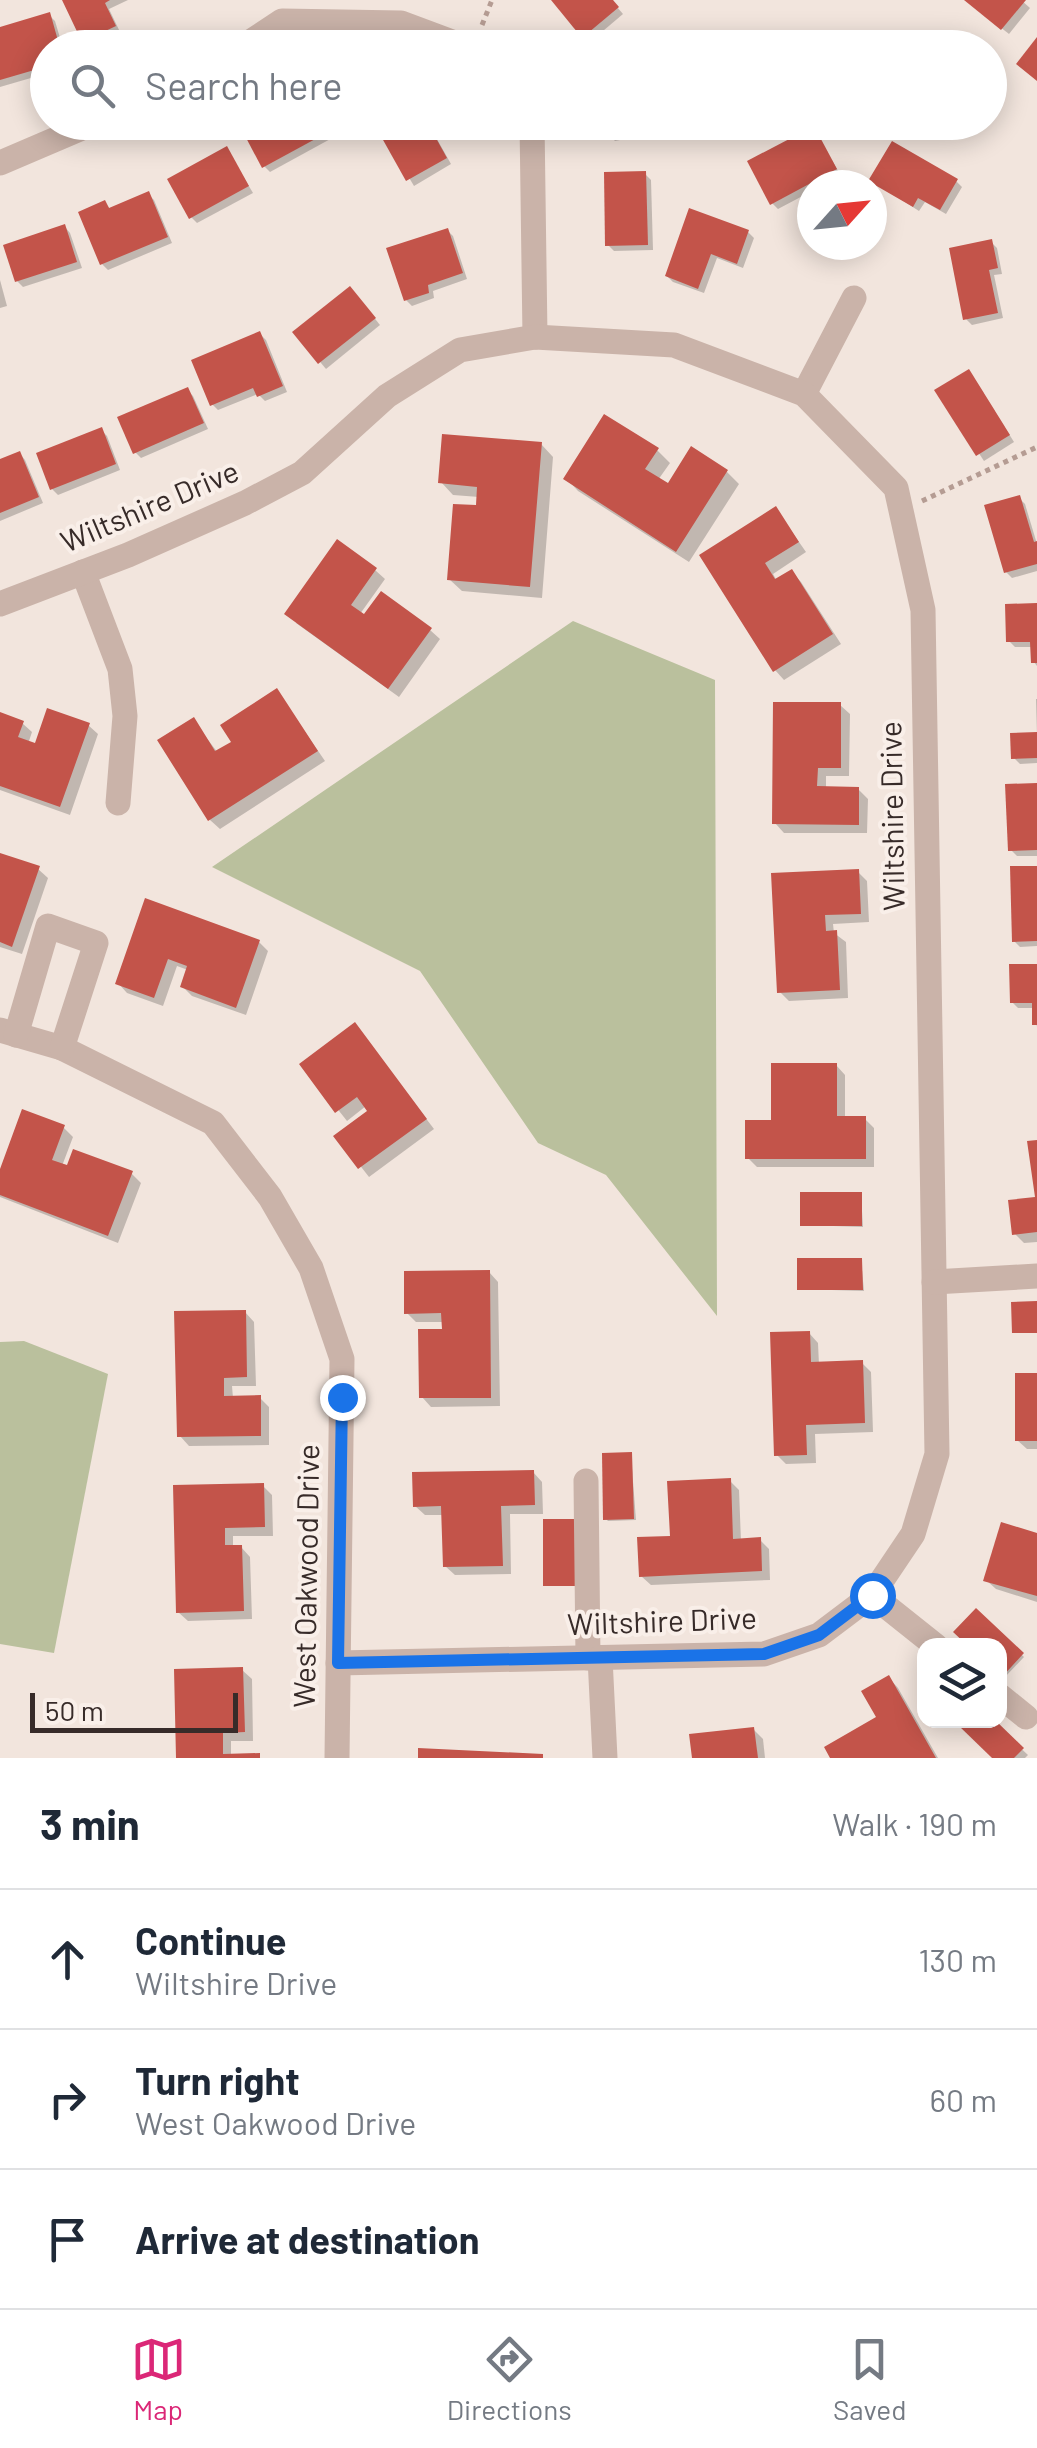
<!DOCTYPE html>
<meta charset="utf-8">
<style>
:root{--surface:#fff;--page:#f2f2f3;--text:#1f2937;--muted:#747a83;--line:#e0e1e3;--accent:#db2777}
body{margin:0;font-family:Barlow,sans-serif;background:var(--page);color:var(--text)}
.controls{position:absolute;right:30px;bottom:30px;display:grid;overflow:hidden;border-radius:20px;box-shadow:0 5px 25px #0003}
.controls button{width:90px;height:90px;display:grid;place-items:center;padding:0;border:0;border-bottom:2px solid var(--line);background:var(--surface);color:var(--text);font:50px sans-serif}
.compass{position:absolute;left:797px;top:170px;width:90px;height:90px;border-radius:50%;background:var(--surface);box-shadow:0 5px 25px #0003;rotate:63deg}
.scale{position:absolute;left:30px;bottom:25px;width:208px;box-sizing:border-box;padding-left:10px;border:5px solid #372b29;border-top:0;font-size:28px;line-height:35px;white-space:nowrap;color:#372b29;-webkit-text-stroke:8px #f9efe9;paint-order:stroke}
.stop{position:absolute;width:30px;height:30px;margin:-22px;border:8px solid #1a73e8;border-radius:50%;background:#fff}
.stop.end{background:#1a73e8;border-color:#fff;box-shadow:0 2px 10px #0008}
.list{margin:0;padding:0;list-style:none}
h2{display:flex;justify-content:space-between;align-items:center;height:130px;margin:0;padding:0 40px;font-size:42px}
h2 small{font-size:32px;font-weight:400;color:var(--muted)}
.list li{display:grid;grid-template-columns:65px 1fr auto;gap:30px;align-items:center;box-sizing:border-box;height:140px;padding:0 40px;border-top:2px solid var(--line)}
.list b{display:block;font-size:38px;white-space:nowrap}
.list p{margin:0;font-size:32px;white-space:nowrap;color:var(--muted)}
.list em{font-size:32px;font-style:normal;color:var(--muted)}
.icon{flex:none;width:55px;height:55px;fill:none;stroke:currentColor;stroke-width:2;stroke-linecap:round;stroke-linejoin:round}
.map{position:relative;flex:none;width:1037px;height:1758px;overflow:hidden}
.search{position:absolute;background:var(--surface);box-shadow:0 5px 25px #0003;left:30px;right:30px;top:30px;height:110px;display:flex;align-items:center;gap:25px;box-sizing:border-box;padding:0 35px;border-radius:55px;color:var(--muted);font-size:38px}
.sheet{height:550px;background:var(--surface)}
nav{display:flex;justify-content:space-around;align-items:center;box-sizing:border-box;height:140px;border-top:2px solid var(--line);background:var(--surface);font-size:28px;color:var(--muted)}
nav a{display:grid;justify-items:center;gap:5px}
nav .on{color:var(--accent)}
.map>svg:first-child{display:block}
</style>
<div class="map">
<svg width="1037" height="1758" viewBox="0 0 1037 1758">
<rect width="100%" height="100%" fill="#f2e5dd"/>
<g fill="#bac09d">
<polygon points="573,621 715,680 717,1316 606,1175 538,1143 420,971 212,867"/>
<polygon points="24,1341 108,1374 54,1653 0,1644 0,1342"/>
</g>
<g fill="#0003">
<polygon points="65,0 128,0 109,9 120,32 90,46"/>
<polygon points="554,0 611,0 623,14 590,42"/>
<polygon points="966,0 1021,0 1030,8 1009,34"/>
<polygon points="49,15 55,21 63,48 48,48 48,73 0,87 0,30"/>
<polygon points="326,122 334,137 270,172 264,166"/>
<polygon points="376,122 433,122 429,125 451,164 414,186"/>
<polygon points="606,122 652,122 655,133 615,141 609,135"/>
<polygon points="814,129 841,176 824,185 812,185 812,191 778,209 772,203"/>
<polygon points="227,149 253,193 197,223 191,217"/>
<polygon points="645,174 651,180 653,250 614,251 608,245"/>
<polygon points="872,181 956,181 962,187 946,214 925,202 919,211"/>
<polygon points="148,194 154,200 172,243 108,270 102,264 105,203 111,210"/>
<polygon points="65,227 70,233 82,268 23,287 17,281"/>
<polygon points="447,230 453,236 467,279 433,291 434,298 412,306 406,300"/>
<polygon points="748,232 754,238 743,268 717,258 704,293 673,282 667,276"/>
<polygon points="991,242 997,248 1002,274 994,275 1003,318 972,325 966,319"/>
<polygon points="0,280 7,306 0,308"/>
<polygon points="356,295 380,325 326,369 295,332"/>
<polygon points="260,334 266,340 287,392 265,401 258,394 218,410 212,404"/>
<polygon points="974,378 1014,442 984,461 938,391"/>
<polygon points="187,390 193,396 208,429 141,458 135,452"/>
<polygon points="101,430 107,436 120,470 58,495 52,489"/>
<polygon points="541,444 553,457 542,598 462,591 449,579 478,508 479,497 453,495 441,482"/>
<polygon points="657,450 670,463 658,480 668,486 727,472 739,484 689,562 578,491 566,478"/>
<polygon points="20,454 25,460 43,503 0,521 0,462"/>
<polygon points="1019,498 1025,504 1037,544 1037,571 1012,578 1006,572"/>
<polygon points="776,509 806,552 773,574 777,581 792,572 801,582 841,644 784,680 775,670 702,556"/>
<polygon points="375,570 385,579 360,614 430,630 440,639 399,697 296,623"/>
<polygon points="1037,605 1037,666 1034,662 1033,647 1015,647 1009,641"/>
<polygon points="277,691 325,761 220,829 210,820 160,741 193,720 218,753 234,742"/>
<polygon points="1036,699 1037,699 1037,763 1020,764 1014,758 1037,735"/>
<polygon points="840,705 850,714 849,776 826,776 826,789 858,789 868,799 867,833 784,833 775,823"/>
<polygon points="0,715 22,723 32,732 28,744 36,747 88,725 98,734 70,815 0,790"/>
<polygon points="1037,785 1037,856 1017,856 1011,850"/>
<polygon points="0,855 38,869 48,878 22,954 0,947"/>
<polygon points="1037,868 1037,946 1020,947 1014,941"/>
<polygon points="858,872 867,881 869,922 833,924 834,933 846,942 848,998 789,1001 780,992 774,876"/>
<polygon points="146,901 259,942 268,951 246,1015 192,996 183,987 188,970 177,966 163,1006 127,993 118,983"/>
<polygon points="1037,966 1037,1027 1034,1008 1018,1008 1012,1002"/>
<polygon points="355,1025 434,1129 369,1177 337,1136 370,1111 366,1106 347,1121 302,1064"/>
<polygon points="836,1065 845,1075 845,1119 865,1119 874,1128 874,1167 757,1167 748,1158 774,1123"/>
<polygon points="63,1127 73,1137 62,1166 131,1173 141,1183 118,1243 0,1197 0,1176"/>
<polygon points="861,1194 863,1227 803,1225"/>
<polygon points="1037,1199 1037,1242 1024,1243 1015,1234"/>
<polygon points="861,1260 864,1291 799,1289"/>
<polygon points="489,1272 498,1282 500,1406 431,1407 422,1397 444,1331 444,1322 416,1322 407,1313"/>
<polygon points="245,1312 254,1322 256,1386 232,1386 233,1398 260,1398 269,1407 269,1445 189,1446 180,1436"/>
<polygon points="809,1333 818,1343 819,1365 862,1363 871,1372 873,1432 815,1434 816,1463 786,1464 777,1455"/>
<polygon points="1037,1375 1037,1449 1027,1449 1017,1440"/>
<polygon points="631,1455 636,1520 608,1521 606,1519"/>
<polygon points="533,1472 542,1482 543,1514 510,1514 511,1574 455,1575 445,1566 444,1515 425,1515 415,1506"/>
<polygon points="730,1481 739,1490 741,1541 760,1540 769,1549 770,1580 651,1585 641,1576 672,1538"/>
<polygon points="262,1485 272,1495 273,1536 233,1536 233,1547 241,1547 250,1557 252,1619 188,1621 178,1612 176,1487"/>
<polygon points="1037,1535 1037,1602 996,1589 986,1580"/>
<polygon points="976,1611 1024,1657 1005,1677 1000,1672 1000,1646"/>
<polygon points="242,1670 252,1679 253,1741 231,1741 231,1756 261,1758 179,1758"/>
<polygon points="889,1678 898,1688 938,1758 833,1758 880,1718"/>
<polygon points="991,1720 1028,1755 1025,1758 996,1758"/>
<polygon points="753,1729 763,1739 765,1758 694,1758"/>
</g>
<g fill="#c3544a">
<polygon points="62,0 110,0 105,3 116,26 82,42"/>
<polygon points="551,0 613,0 619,7 582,38"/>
<polygon points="964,0 1026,0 1001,30"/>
<polygon points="50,12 60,48 48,48 48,66 0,80 0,27"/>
<polygon points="1037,37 1037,81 1016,64"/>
<polygon points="261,122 326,122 330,131 262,168 243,132"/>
<polygon points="373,122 427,122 447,158 406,181"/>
<polygon points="604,122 649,122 650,128 607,137"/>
<polygon points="814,126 837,169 770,205 747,161"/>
<polygon points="892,141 958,179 940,210 918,198 913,207 868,181"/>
<polygon points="227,146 249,186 189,219 167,179"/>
<polygon points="646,171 648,245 605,246 604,172"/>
<polygon points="149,191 168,237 100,265 78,212 105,200 109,208"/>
<polygon points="689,208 749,230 737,264 711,254 698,289 665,276"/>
<polygon points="65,224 77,262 15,282 3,245"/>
<polygon points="448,228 463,273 428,285 429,293 404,301 386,248"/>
<polygon points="992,239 998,268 989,270 998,313 963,320 949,248"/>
<polygon points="350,286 376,318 318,364 292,332"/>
<polygon points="260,331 283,386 257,397 253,388 210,406 191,360"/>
<polygon points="969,369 1010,435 976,456 934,390"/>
<polygon points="188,387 204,423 133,454 117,417"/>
<polygon points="604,414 659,448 645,469 668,483 691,446 728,470 676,552 563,479"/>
<polygon points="102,427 116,464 50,490 36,453"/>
<polygon points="442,434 542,442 530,587 447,580 453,504 476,505 477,487 438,483"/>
<polygon points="20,451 39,497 0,513 0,459"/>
<polygon points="1020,495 1034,542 1037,541 1037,564 1004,573 984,505"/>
<polygon points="776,506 799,542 765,563 775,579 792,569 833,634 773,672 699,555"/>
<polygon points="337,539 377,568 351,605 364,614 381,591 432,628 388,689 284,614"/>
<polygon points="1037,603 1037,663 1031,663 1030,642 1006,642 1005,604"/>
<polygon points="277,688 318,751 208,821 157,740 194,717 215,751 231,742 220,725"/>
<polygon points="773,702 841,702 841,768 818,768 817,786 859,787 859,825 772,824"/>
<polygon points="47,708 90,723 60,807 0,786 0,712 24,721 18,737 35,743"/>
<polygon points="1037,732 1037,758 1011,759 1010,733"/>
<polygon points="1037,783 1037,850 1008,851 1005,784"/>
<polygon points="0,853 40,866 12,947 0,942"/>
<polygon points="1010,866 1037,866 1037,941 1012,942"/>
<polygon points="859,869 861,914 825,915 826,931 837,930 840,990 777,993 771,873"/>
<polygon points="145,898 260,940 236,1008 180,987 187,966 168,959 154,998 115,984"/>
<polygon points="1009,964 1037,964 1037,1025 1032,1025 1032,1003 1010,1003"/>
<polygon points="355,1022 427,1119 358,1169 333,1136 367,1111 357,1097 335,1113 299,1064"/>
<polygon points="771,1063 837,1063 837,1116 866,1116 866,1159 745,1159 745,1120 771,1120"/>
<polygon points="22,1109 65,1125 52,1160 67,1165 73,1149 133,1171 108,1236 0,1195 0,1169"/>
<polygon points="1037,1140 1037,1232 1012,1235 1008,1200 1035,1197 1027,1141"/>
<rect x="800" y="1192" width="62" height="34"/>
<polygon points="797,1258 862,1258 863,1290 797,1290"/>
<polygon points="490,1270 491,1398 419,1398 418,1329 442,1329 441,1313 404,1314 404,1271"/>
<polygon points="1037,1301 1037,1333 1012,1333 1011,1302"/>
<polygon points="246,1310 247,1377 224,1378 224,1396 261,1395 261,1436 177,1437 174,1311"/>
<polygon points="810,1331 811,1362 863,1360 865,1423 806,1425 807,1455 774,1456 770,1332"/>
<rect x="1015" y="1373" width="22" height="68"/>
<polygon points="632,1452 634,1519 603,1520 602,1453"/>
<polygon points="534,1470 535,1505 501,1506 503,1566 443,1567 441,1506 413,1507 412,1472"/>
<polygon points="731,1478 733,1539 761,1537 762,1571 639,1577 637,1537 670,1536 667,1481"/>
<polygon points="264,1483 265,1527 225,1528 225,1545 242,1545 244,1611 176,1613 173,1485"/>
<rect x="543" y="1519" width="32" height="67"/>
<polygon points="1001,1522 1037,1533 1037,1596 983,1581"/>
<polygon points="976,1608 1024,1653 1002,1677 1000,1646 968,1646 953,1632"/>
<polygon points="243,1667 245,1732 223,1733 223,1754 260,1753 260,1758 176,1758 174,1669"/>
<polygon points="889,1675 936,1758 830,1758 824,1747 876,1717 861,1691"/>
<polygon points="964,1720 995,1720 1024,1748 1014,1758 992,1758 959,1726"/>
<polygon points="754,1727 758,1758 692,1758 689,1734"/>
<polygon points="418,1748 543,1754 543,1758 418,1758"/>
</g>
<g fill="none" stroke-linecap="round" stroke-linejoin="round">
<g stroke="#b59c93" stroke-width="5" stroke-dasharray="5 5" stroke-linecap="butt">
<polyline points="482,25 492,0"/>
<polyline points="922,501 1037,447"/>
</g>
<g stroke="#cab3a9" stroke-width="25">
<polyline points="241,48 282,21 401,23 468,48"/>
<polyline points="532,122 535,337"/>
<polyline points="0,163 96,122"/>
<polyline points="804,394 854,298"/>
<polyline points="83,572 120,669 125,716 118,803"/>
<polyline points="0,604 128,555 245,503 302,473 387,396 460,350 535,337 674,345 804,394 896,488 923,610 937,1454 913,1534 872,1595 819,1635 764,1654 338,1663"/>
<polyline points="0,1030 62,1048 213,1123 270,1197 311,1268 342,1359 337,1758"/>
<polyline points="16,1035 48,926 96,943 62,1048"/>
<polyline points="934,1282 1037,1276"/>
<polyline points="586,1481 588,1658"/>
<polyline points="872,1595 936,1646"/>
<polyline points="600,1658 605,1758"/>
<polyline points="1000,1696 1026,1717"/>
</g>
</g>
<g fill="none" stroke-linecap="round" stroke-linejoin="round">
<polyline stroke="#1a73e8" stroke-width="12" points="342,1397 338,1663 764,1654 819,1635 872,1595"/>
</g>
<g text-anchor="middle" stroke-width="8" stroke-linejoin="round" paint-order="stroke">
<g font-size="30" fill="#372b29" stroke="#f9efe9">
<text transform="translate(150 507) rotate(-23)" y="10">Wiltshire Drive</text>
<text transform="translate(893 816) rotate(-91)" y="10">Wiltshire Drive</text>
<text transform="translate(307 1576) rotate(-89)" y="10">West Oakwood Drive</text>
<text transform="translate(662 1622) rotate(-2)" y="10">Wiltshire Drive</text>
</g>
</g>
</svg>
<div class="controls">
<button><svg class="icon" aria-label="layers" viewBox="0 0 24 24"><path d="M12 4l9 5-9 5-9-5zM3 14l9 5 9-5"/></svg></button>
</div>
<svg class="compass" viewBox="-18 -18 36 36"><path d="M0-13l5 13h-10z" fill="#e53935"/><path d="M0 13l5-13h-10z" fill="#747a83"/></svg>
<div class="scale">50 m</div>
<div class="stop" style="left:872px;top:1595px"></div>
<div class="stop end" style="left:342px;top:1397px"></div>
<div class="search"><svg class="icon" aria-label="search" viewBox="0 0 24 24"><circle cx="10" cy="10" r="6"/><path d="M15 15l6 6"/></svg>Search here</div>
</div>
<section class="sheet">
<h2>3 min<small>Walk · 190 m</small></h2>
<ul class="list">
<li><svg class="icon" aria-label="ahead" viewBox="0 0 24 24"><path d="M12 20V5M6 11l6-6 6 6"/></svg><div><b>Continue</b><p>Wiltshire Drive</p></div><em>130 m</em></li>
<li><svg class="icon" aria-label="right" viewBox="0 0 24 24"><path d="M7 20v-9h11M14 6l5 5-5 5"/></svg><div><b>Turn right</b><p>West Oakwood Drive</p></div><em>60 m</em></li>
<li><svg class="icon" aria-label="arrive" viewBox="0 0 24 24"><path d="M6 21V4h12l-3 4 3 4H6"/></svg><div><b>Arrive at destination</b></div></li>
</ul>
</section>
<nav>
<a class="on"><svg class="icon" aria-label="map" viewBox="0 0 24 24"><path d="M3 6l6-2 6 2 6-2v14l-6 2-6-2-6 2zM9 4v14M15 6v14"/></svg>Map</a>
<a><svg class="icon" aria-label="directions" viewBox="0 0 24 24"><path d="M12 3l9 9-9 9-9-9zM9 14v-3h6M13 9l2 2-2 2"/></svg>Directions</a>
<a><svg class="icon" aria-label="saved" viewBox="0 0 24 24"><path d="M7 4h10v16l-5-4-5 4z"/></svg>Saved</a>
</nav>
